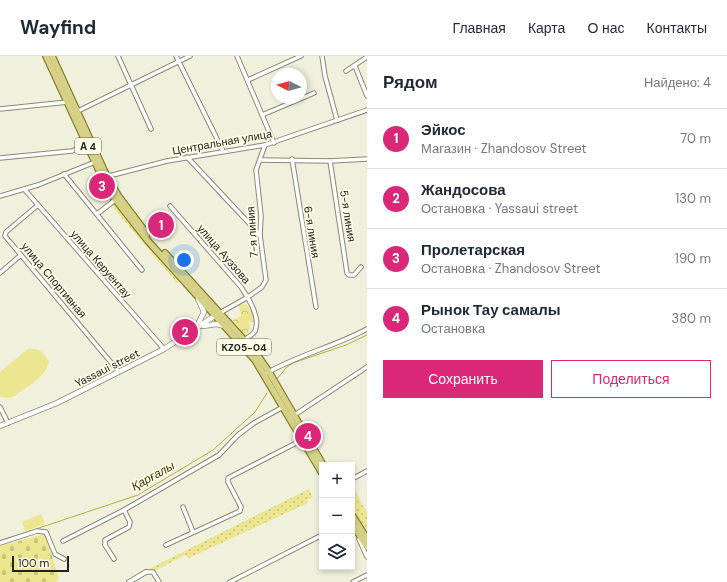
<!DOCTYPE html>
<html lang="ru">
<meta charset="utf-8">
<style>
:root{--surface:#fff;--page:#f2f2f3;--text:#1f2937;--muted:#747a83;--line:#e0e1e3;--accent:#db2777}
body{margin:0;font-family:"DM Sans",sans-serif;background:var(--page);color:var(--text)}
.controls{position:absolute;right:12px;bottom:12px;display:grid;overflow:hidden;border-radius:0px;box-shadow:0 2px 6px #0003}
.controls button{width:36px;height:36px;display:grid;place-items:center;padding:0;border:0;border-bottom:1px solid var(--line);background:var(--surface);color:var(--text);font:20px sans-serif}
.compass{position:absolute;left:271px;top:12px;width:36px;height:36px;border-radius:50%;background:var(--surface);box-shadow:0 2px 6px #0003;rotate:276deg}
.scale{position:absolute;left:12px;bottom:10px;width:57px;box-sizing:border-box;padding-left:4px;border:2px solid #22221a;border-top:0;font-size:11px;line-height:14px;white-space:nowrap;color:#22221a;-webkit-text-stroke:3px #fefee9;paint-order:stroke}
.you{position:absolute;left:184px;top:204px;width:14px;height:14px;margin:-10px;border:3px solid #fff;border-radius:50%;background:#1a73e8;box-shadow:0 0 0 6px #1a73e833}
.badge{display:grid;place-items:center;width:26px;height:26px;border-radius:50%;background:var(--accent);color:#fff;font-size:13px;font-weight:700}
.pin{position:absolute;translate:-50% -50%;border:2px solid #fff;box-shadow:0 1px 4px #0006}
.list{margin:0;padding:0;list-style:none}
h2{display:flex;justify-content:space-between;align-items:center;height:52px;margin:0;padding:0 16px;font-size:17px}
h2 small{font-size:13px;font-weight:400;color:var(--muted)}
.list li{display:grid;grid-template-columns:26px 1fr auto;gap:12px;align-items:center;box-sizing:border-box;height:60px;padding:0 16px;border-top:1px solid var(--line)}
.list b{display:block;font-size:15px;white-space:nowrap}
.list p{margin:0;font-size:13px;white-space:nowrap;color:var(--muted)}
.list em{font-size:13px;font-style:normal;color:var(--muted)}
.actions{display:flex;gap:8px;padding:12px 16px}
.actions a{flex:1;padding:9px 0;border:1px solid var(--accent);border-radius:0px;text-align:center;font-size:14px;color:var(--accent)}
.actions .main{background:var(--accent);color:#fff}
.icon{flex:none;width:22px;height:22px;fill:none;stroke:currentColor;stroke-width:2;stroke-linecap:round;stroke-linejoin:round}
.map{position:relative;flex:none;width:367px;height:526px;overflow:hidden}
header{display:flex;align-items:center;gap:24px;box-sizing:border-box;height:56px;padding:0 20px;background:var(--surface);border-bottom:1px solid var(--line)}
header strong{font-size:19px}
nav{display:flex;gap:22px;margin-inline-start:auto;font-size:14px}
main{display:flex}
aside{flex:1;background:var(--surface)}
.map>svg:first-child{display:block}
</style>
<header>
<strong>Wayfind</strong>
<nav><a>Главная</a><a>Карта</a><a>О нас</a><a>Контакты</a></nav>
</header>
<main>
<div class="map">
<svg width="367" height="526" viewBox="0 0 367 526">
<defs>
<pattern id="grass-dots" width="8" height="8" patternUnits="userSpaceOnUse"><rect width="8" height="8" fill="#ebe68f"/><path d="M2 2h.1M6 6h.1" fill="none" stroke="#c9c57b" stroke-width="1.8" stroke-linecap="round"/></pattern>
<pattern id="forest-crowns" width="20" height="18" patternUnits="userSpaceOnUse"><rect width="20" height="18" fill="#ebe68f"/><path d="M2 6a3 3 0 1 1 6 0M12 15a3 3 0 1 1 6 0" fill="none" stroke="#c9c57b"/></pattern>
<pattern id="cemetery-stones" width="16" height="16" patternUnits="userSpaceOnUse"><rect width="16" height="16" fill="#ebe68f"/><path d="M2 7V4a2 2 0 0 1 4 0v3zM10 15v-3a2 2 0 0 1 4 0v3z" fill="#c9c57b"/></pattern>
</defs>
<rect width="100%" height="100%" fill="#f1f0dc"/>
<g fill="url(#grass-dots)">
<polygon points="115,149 178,226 177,227 112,150"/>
<polygon points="352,428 367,457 367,473 363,475 352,454"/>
<polygon points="309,433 313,441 307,444 308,447 189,502 185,499 153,516 151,515 151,512"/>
</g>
<polygon fill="url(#forest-crowns)" points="246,248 252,256 253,266 249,266 250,273 245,280 233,264 241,260 239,249"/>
<polygon fill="url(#cemetery-stones)" points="45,478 59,522 56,526 0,526 0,490"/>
<g fill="#ebe68f">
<path d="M28 293C39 292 44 296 49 306 45 322 27 330 15 340L10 342 0 341V316Z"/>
<polygon points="41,458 45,468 25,475 22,466"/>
</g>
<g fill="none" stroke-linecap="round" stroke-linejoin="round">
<g stroke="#b6af43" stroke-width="1">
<polyline points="276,324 287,311 293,307 346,289 367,279"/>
<polyline points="0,485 138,439 213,394 255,356 267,337"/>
</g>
<defs>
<g id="minor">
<polyline points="118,0 151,73"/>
<polyline points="176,0 223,95"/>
<polyline points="237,0 274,87"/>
<polyline points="322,0 325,20 337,64"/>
<polyline points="355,10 367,40"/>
<polyline points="346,15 367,1"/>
<polyline points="248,24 301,0"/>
<polyline points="0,53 68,46"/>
<polyline points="76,56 190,0"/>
<polyline points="262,59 314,37"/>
<polyline points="187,101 260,179"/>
<polyline points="0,102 72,95 87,88"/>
<polyline points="292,103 316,251"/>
<polyline points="260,104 330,105 367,103"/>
<polyline points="330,105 347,217 349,219 354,219 361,211"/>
<polyline points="64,118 142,214"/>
<polyline points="105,121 167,105 265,89 367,54"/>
<polyline points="25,134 164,293"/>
<polyline points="0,140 38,129 95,106"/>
<polyline points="38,149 6,176 5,180 119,316"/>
<path d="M170 150 241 231C248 242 261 261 255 275 253 278 249 281 245 283"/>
<polyline points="97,158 115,144"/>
<polyline points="0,217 21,199"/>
<polyline points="218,258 248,241 262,231 266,224 260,179 261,160 256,114 265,89"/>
<path d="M265 318C297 299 334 291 367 273"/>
<polyline points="0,351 8,367"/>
<polyline points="293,360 367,311"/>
<polyline points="352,423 367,415"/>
<polyline points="183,451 193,476"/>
<polyline points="124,454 219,399 238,379 254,367 283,351"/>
<polyline points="359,483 367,501"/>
<polyline points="63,485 124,454 130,466 129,471 105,484 105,489 114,503"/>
<polyline points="0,487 37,475 46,476 55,498 64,503"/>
<polyline points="166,489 240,455 241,451 228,426 228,422 302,384"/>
<polyline points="146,516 153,516 159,526"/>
<polyline points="230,526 322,479"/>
<polyline points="353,526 367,519"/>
</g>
<polyline id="tertiary" points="129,526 146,516"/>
<g id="secondary">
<polyline points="197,270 204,256 198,243"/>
<polyline points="203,270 217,268 224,270"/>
<polyline points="0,370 57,347 164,293 216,259"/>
</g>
<g id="primary">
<polyline points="46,0 108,134 148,185 255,304 322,417"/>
<polyline points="52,0 107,121 119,141 147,178"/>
<polyline points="165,197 256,297 269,316 323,409"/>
<polyline points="352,459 367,483"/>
<polyline points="352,467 367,491"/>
</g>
</defs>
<use href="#minor" stroke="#898976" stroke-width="5.5"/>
<use href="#tertiary" stroke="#898976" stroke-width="6"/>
<use href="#secondary" stroke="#898976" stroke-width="6"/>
<use href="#primary" stroke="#85802d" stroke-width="8"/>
<use href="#minor" stroke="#fff" stroke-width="3.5"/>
<use href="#tertiary" stroke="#fff" stroke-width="4"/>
<use href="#secondary" stroke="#fff" stroke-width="4.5"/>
<use href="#primary" stroke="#d6d187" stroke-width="5.5"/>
</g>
<g text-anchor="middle" stroke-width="3.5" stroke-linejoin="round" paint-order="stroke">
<g fill="#fefee9" stroke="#646458" stroke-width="1">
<rect x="75" y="82" width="26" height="16" rx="3"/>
<rect x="217" y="283" width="54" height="16" rx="3"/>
</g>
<g font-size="10" font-weight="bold" fill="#22221a">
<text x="88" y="94">А 4</text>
<text x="244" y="295">KZ05-04</text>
</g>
<g font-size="11" fill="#22221a" stroke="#fefee9">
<text transform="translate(222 86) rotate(-10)" y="4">Центральная улица</text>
<text transform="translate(348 160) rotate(81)" y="4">5-я линия</text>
<text transform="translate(252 176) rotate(-94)" y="4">7-я линия</text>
<text transform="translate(312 176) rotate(81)" y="4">6-я линия</text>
<text transform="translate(224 198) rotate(49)" y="4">улица Ауэзова</text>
<text transform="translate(101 208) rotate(49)" y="4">улица Керуентау</text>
<text transform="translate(54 224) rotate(50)" y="4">улица Спортивная</text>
<text transform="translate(107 312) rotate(-27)" y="4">Yassaui street</text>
</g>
<g font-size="12" font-style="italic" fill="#3e3b0e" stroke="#fefee9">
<text transform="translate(153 420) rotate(-29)" y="4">Қарғалы</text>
</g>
</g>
</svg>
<div class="controls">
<button>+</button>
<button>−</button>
<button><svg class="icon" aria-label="layers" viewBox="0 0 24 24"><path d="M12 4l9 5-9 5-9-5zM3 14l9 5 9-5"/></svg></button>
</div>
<svg class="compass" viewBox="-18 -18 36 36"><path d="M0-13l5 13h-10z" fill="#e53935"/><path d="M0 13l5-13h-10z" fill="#747a83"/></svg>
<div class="scale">100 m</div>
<div class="you"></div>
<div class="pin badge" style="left:161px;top:169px">1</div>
<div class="pin badge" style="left:185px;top:276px">2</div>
<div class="pin badge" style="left:102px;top:130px">3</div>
<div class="pin badge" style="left:308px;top:380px">4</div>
</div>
<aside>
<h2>Рядом<small>Найдено: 4</small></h2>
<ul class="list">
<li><span class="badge">1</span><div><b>Эйкос</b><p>Магазин · Zhandosov Street</p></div><em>70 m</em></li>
<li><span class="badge">2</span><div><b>Жандосова</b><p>Остановка · Yassaui street</p></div><em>130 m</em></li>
<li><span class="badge">3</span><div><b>Пролетарская</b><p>Остановка · Zhandosov Street</p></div><em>190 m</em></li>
<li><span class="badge">4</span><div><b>Рынок Тау самалы</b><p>Остановка</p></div><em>380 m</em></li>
</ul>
<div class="actions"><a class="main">Сохранить</a><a>Поделиться</a></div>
</aside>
</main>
